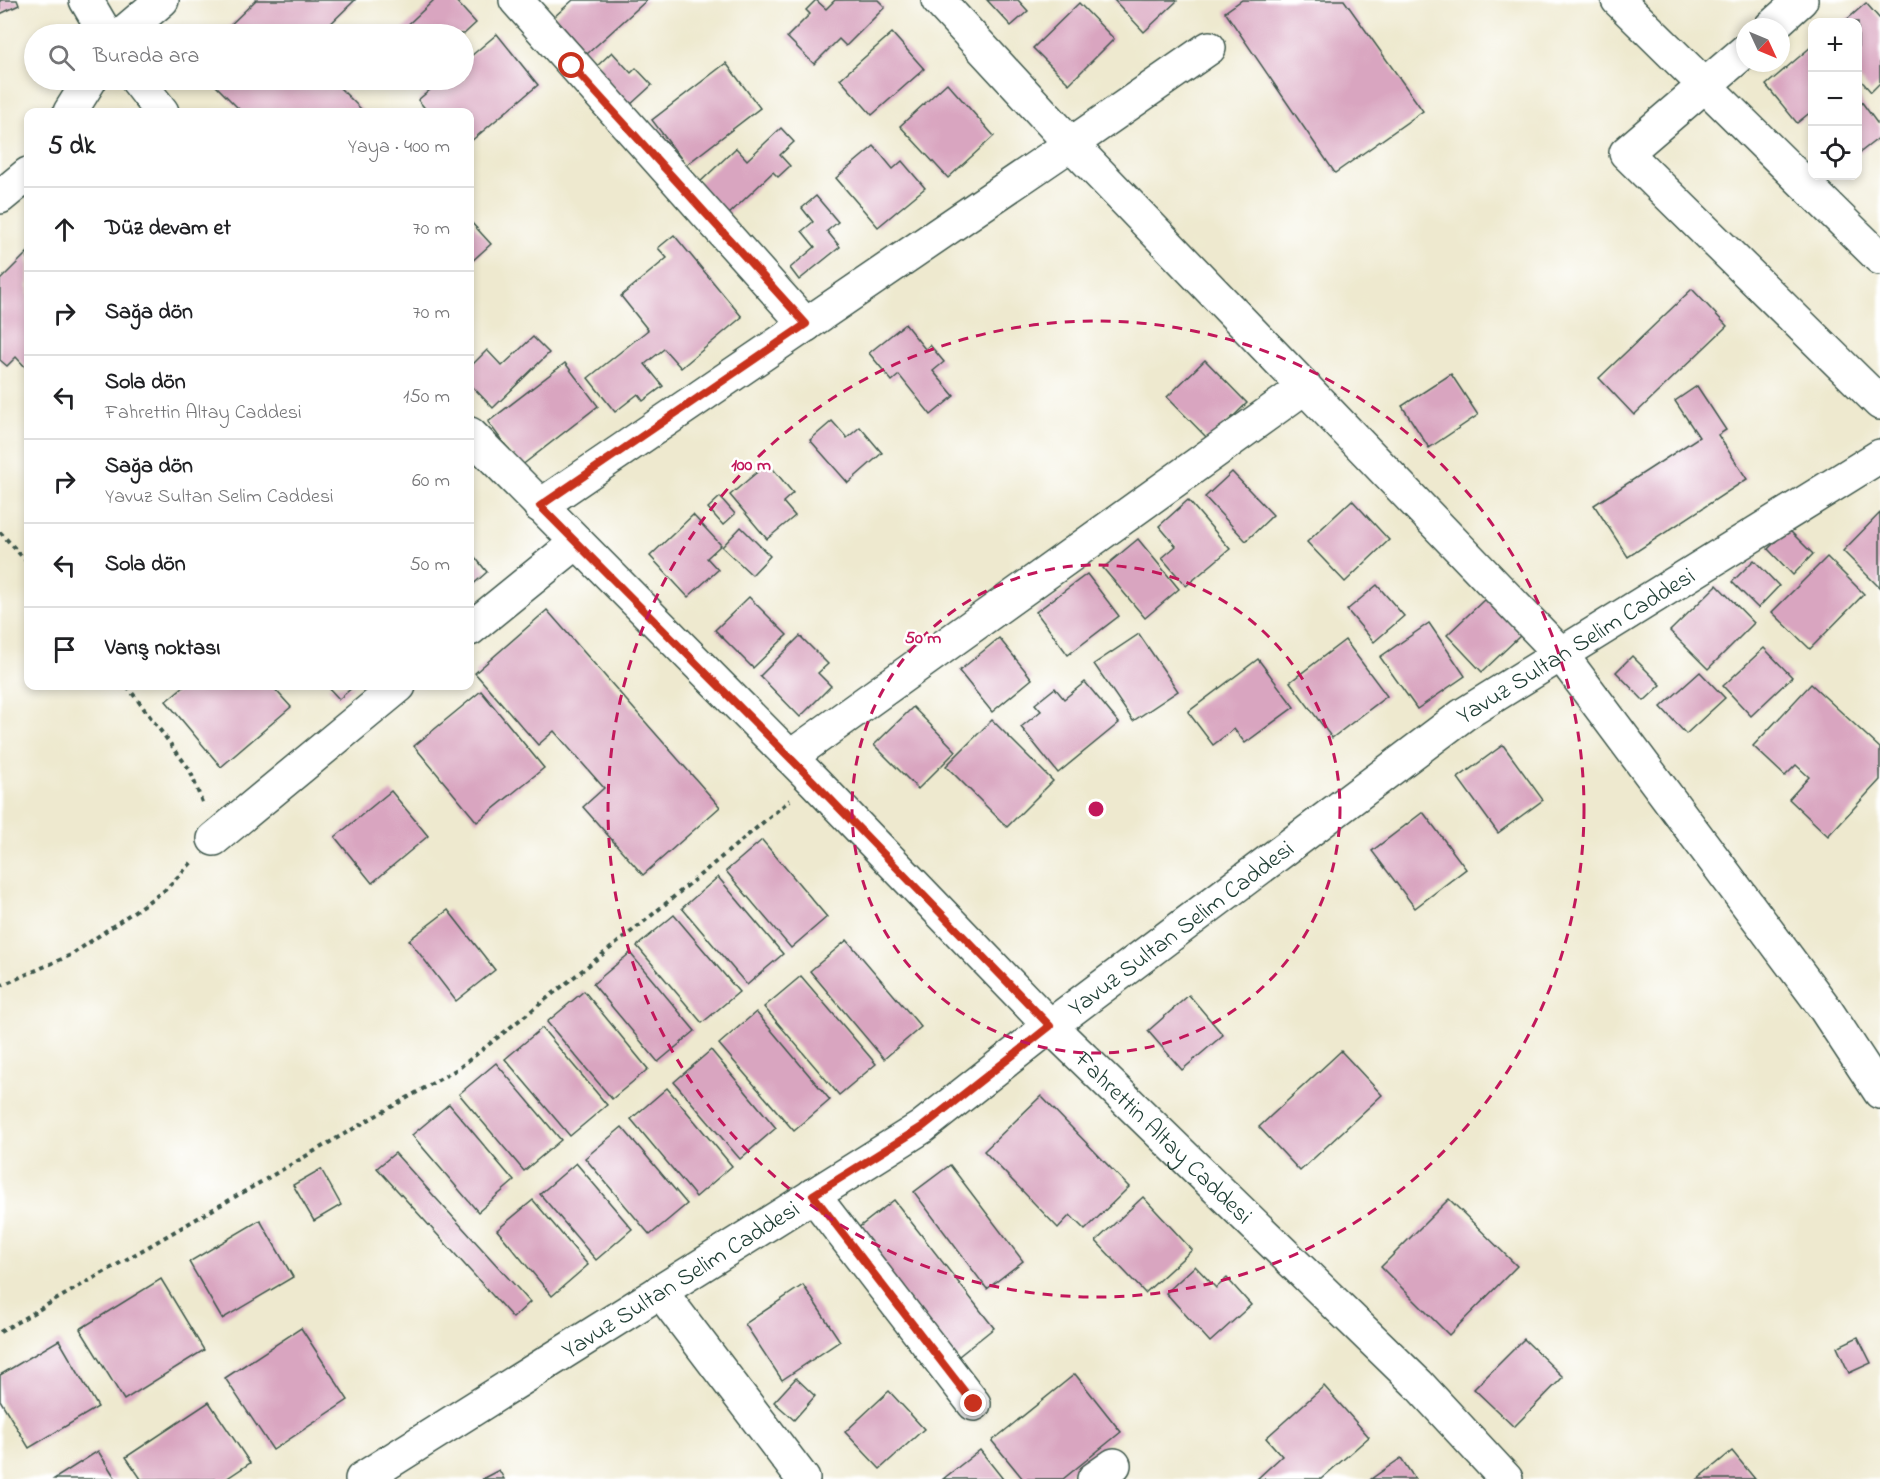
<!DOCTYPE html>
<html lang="tr">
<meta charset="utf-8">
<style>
:root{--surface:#fff;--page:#f2f2f2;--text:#202124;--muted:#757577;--line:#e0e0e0}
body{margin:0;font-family:"Indie Flower",sans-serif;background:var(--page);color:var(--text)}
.controls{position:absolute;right:18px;top:18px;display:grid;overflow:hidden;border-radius:12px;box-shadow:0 3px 9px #0003}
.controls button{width:54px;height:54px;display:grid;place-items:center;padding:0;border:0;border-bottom:2px solid var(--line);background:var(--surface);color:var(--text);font:30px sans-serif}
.compass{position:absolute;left:1736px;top:18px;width:54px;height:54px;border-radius:50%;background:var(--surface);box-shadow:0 3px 9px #0003;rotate:134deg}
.stop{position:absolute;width:18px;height:18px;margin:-14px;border:4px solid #c8321e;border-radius:50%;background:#fff}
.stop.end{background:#c8321e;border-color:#fff;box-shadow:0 2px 6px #0008}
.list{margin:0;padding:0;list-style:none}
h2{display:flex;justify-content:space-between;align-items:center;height:78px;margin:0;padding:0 24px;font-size:26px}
h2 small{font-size:20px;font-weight:400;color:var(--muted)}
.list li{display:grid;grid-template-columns:39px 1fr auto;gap:18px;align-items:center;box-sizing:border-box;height:84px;padding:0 24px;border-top:2px solid var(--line)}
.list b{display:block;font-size:22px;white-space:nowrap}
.list p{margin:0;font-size:20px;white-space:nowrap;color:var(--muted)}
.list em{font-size:20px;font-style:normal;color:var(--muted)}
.icon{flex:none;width:33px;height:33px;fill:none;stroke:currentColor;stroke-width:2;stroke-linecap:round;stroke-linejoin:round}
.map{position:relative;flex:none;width:1880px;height:1479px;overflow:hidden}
.search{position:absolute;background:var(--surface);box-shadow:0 3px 9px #0003;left:24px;top:24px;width:450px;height:66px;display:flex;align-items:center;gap:15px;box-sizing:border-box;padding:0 21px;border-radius:33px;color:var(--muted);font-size:22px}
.panel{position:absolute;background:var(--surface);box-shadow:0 3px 9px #0003;left:24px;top:108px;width:450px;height:582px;border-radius:12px}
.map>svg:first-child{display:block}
</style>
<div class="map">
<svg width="1880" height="1479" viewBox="0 0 1880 1479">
<rect width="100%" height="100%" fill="#fff"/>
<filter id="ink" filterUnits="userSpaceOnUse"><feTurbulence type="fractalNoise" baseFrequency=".0167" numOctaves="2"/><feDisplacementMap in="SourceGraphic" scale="12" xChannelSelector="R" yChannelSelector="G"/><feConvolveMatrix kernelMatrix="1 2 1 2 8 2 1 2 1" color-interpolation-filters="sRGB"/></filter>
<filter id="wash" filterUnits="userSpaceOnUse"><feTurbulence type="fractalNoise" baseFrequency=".008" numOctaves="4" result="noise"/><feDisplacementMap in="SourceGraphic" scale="24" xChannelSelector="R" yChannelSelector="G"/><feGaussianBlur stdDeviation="1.35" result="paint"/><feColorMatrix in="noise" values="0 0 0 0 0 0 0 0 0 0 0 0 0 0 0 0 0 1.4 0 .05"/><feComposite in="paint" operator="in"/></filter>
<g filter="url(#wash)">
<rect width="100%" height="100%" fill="#eee9cf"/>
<g id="blocks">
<g fill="#d9a5c0">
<polygon points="0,0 17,0 19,5 0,14"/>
<polygon points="256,0 355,0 320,34 221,34"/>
<polygon points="434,0 455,0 476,23 464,34 398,34"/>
<polygon points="573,0 647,0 587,54 554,17"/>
<polygon points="816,0 826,9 835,0 878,0 885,7 846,46 839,39 814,64 787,37 810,14 806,10"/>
<polygon points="987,0 1018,0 1028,11 1011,26"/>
<polygon points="1114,0 1175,0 1177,1 1144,32"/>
<polygon points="1242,0 1344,0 1423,111 1335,173 1225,12"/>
<polygon points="1079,3 1114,39 1069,84 1033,48"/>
<polygon points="1866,3 1880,19 1880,83 1871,92 1858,77 1858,22 1844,22"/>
<polygon points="892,33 924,69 872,115 840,79"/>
<polygon points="497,34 538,85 470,142 470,112 428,112 418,100 442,80 464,80 464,62"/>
<polygon points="1812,46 1812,111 1797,123 1766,85"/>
<polygon points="612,52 631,73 636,68 652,85 629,106 595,68"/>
<polygon points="726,63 760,108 686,165 652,120"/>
<polygon points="210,80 332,80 364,112 242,112"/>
<polygon points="947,83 994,136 948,178 900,126"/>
<polygon points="1858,97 1880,127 1880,137 1858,154"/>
<polygon points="781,128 794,142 780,155 790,166 778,177 773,172 727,216 698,184 736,148 747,160"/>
<polygon points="874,146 893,169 902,161 925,188 878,227 836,178"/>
<polygon points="816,196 838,222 827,231 840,247 799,280 790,268 815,247 802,231 813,222 802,208"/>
<polygon points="470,221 491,244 470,263"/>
<polygon points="674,235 742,317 681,368 664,349 645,364 663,386 643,401 638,394 615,412 588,378 648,330 621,296 667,258 658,248"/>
<polygon points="28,252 28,370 16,357 7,366 0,360 0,280"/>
<polygon points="1692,289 1727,326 1634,415 1599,378"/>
<polygon points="905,324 925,349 930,345 944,362 933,371 954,396 931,415 899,375 892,381 869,353"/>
<polygon points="533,337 549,353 493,408 470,384 470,367 487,350 502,366"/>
<polygon points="1205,360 1247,403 1209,440 1167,397"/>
<polygon points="565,363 598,406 521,466 488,422"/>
<polygon points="1451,374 1478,415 1429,448 1402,406"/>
<polygon points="1697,386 1726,430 1718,435 1747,479 1628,557 1594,505 1699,437 1675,401"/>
<polygon points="832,421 847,438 860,427 882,453 848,483 810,440"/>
<polygon points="768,463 793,493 783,502 795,516 767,539 730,495"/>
<polygon points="1232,472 1273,515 1246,541 1205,497"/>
<polygon points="720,497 735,514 723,525 708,508"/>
<polygon points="1188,500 1230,549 1186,586 1162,558 1176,546 1159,526"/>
<polygon points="1352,500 1389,540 1345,582 1307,542"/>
<polygon points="1880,513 1880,588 1843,551"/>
<polygon points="693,515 721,545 707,558 718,570 688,597 650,556"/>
<polygon points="741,527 770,556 752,575 722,547"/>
<polygon points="1788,529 1813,554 1793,575 1768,549"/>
<polygon points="1138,539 1179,589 1145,618 1103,568"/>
<polygon points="470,551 487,572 470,587"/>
<polygon points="1827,557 1864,594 1810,649 1772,612"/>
<polygon points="1754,560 1779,586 1758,608 1732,582"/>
<polygon points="1087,574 1119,616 1068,655 1036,612"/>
<polygon points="1377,585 1404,616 1374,642 1347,610"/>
<polygon points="1717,585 1754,623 1708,669 1670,631"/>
<polygon points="749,597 787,635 753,668 715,630"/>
<polygon points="1486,598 1521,635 1482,672 1447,635"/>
<polygon points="547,610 720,807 643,875 583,807 604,788 554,731 538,745 475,673"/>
<polygon points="1429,623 1465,676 1417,709 1380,657"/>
<polygon points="1139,634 1178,691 1133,721 1094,664"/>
<polygon points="800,636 828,664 818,673 831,686 800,717 760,676"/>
<polygon points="999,638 1032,679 992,712 959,671"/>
<polygon points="1345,640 1387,696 1332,738 1290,682"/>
<polygon points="1764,648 1792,677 1751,716 1723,686"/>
<polygon points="1632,656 1661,685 1644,701 1616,672"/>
<polygon points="1258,659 1294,707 1245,743 1234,729 1213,745 1188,712"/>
<polygon points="1700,672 1725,698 1686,734 1661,707"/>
<polygon points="1085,682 1119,723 1058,773 1021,727 1041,711 1035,704 1055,688 1064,699"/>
<polygon points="1811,684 1880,748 1880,780 1828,836 1789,799 1809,777 1796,765 1785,776 1753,746"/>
<polygon points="184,686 272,686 291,707 221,767 166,701"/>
<polygon points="327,686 354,686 339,699"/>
<polygon points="481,691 544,768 477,822 414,746"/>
<polygon points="913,707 956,751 918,789 874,745"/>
<polygon points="992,720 1053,781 1007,827 946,766"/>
<polygon points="1503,745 1543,800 1498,833 1458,778"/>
<polygon points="391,791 428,836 372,883 335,837"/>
<polygon points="1423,812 1466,869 1415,908 1372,851"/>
<polygon points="762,840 827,917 791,948 726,871"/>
<polygon points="718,877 783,954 747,985 682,908"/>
<polygon points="448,910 495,970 456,1001 409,940"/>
<polygon points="674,915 739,992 702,1023 637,946"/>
<polygon points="847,940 921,1027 884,1059 810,971"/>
<polygon points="630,953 695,1031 658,1062 593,984"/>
<polygon points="801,976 876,1064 839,1095 764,1007"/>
<polygon points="584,991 648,1069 612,1099 547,1022"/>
<polygon points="1189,995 1223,1035 1182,1070 1148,1031"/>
<polygon points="756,1012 830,1100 794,1131 719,1044"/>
<polygon points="542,1028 607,1105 570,1136 505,1059"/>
<polygon points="711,1050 776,1128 740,1159 674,1082"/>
<polygon points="1341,1051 1382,1095 1300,1171 1259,1127"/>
<polygon points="496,1063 561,1140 524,1171 459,1094"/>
<polygon points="667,1088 732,1166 696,1197 631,1119"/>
<polygon points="1041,1096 1129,1187 1085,1230 1070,1215 1058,1228 984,1151"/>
<polygon points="449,1104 514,1181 478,1212 412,1135"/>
<polygon points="622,1127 687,1204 650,1235 585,1158"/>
<polygon points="395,1153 530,1302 513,1318 377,1168"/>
<polygon points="576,1163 632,1229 596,1260 540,1194"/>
<polygon points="950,1165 1023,1261 987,1289 914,1192"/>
<polygon points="321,1169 341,1205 314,1221 293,1185"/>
<polygon points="1143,1197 1192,1250 1145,1293 1096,1241"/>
<polygon points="1449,1199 1517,1266 1449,1335 1381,1267"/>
<polygon points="533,1200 588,1265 552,1296 497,1230"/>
<polygon points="894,1200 994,1328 954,1360 853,1232"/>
<polygon points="260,1220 293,1277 222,1319 189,1262"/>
<polygon points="1195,1266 1216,1288 1227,1278 1251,1305 1210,1342 1166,1293"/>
<polygon points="161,1279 204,1350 124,1400 80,1329"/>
<polygon points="803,1285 840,1341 782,1380 745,1324"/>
<polygon points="301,1328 348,1400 273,1450 225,1378"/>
<polygon points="1858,1337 1871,1363 1849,1373 1837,1347"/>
<polygon points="1524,1339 1563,1377 1514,1427 1474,1389"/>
<polygon points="59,1340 98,1407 29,1448 0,1400 0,1375"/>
<polygon points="1075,1374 1121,1432 1063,1479 1023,1479 992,1441"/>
<polygon points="796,1378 815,1396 794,1420 774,1402"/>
<polygon points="1324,1386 1369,1437 1321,1479 1257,1479 1282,1456 1266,1438"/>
<polygon points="889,1391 924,1429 880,1469 845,1432"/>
<polygon points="209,1402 250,1463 226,1479 141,1479 126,1457"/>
<polygon points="980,1450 1003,1479 943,1479"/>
<polygon points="98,1451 116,1479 54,1479"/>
<polygon points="1732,1451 1755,1479 1698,1479"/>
<polygon points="1401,1458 1415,1479 1371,1479"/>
<polygon points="499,1470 504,1479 482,1479"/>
</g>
</g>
</g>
<g filter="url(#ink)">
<use href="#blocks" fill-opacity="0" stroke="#3e574b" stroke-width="1.5"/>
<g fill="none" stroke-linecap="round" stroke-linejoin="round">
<defs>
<g id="minor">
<polyline points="86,0 106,34"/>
<polyline points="516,0 806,325"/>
<polyline points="938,0 1071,144 1209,48"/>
<polyline points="1618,0 1880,258"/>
<polyline points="1771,27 1801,0"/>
<polyline points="122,34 162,0"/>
<polyline points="1745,51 1626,153 1880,403"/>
<polyline points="137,80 162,112"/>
<polyline points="70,112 90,80"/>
<polyline points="0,197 28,174"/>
<path id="s1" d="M470 434 814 781 1050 1026 1418 1384 1506 1479"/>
<polyline points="540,506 1071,144 1560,653 1824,1007 1880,1092"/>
<polyline points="470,629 577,542"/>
<polyline points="790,757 1305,387"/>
<polyline points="214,839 399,686"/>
<polyline points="813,1195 974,1404"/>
<polyline points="660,1291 803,1479"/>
<path id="s2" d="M362 1479 922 1127 1050 1026 1463 715 1880 456"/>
<polyline points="1094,1479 1114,1465"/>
</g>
</defs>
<use href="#minor" stroke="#3e574b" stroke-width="36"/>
<g stroke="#3e574b" stroke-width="4" stroke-dasharray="4.5 4.5" stroke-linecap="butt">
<polyline points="0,532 28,563"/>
<polyline points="127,686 190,770 203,805"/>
<polyline points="0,986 71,955 165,890 192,862"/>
<polyline points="0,1332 459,1068 646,920 790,800"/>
</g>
<use href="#minor" stroke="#fff" stroke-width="33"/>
</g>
</g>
<g fill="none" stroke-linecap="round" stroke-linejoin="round" filter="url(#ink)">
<polyline stroke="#c8321e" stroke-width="8" points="572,66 806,324 540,506 813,781 1050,1026 922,1127 813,1195 974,1404"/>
</g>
<g fill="none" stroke="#c2185b" stroke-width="3" stroke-dasharray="10 8">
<circle cx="1096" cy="809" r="244"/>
<circle cx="1096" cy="809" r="488"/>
</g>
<g text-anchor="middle" stroke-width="5" stroke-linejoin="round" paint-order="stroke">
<g font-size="24" fill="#1f3d34" stroke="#fff">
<text dy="8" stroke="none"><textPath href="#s2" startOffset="1474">Yavuz Sultan Selim Caddesi</textPath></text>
<text dy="8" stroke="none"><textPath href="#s2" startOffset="988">Yavuz Sultan Selim Caddesi</textPath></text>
<text dy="8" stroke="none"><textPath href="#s1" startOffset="988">Fahrettin Altay Caddesi</textPath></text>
<text dy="8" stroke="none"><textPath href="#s2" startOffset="376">Yavuz Sultan Selim Caddesi</textPath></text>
</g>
</g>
<circle cx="1096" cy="809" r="9" fill="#c2185b" stroke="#fff" stroke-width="3"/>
<g font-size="18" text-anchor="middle" font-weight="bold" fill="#c2185b" stroke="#fff" stroke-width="5" stroke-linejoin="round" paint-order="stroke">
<text x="751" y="470">100 m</text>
<text x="923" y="643">50 m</text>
</g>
</svg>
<div class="controls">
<button>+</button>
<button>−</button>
<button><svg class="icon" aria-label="locate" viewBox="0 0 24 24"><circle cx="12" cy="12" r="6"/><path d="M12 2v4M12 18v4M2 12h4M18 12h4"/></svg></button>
</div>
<svg class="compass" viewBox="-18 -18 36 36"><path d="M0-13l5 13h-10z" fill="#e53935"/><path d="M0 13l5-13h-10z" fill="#757577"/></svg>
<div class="stop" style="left:572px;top:66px"></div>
<div class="stop end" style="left:974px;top:1404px"></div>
<div class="search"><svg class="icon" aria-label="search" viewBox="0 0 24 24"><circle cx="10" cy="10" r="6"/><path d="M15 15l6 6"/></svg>Burada ara</div>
<section class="panel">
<h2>5 dk<small>Yaya · 400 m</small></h2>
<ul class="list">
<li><svg class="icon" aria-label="ahead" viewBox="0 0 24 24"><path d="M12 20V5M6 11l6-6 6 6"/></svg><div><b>Düz devam et</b></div><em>70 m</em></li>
<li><svg class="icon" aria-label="right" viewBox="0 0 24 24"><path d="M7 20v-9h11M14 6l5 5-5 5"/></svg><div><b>Sağa dön</b></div><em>70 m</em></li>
<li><svg class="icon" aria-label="left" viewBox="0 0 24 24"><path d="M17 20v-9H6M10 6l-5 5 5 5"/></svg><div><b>Sola dön</b><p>Fahrettin Altay Caddesi</p></div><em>150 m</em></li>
<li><svg class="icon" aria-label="right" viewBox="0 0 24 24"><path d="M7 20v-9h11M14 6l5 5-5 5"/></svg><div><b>Sağa dön</b><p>Yavuz Sultan Selim Caddesi</p></div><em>60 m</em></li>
<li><svg class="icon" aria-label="left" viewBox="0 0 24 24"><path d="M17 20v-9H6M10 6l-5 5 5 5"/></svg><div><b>Sola dön</b></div><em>50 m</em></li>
<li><svg class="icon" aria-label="arrive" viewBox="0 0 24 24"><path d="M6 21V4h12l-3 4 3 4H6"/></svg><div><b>Varış noktası</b></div></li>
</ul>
</section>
</div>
